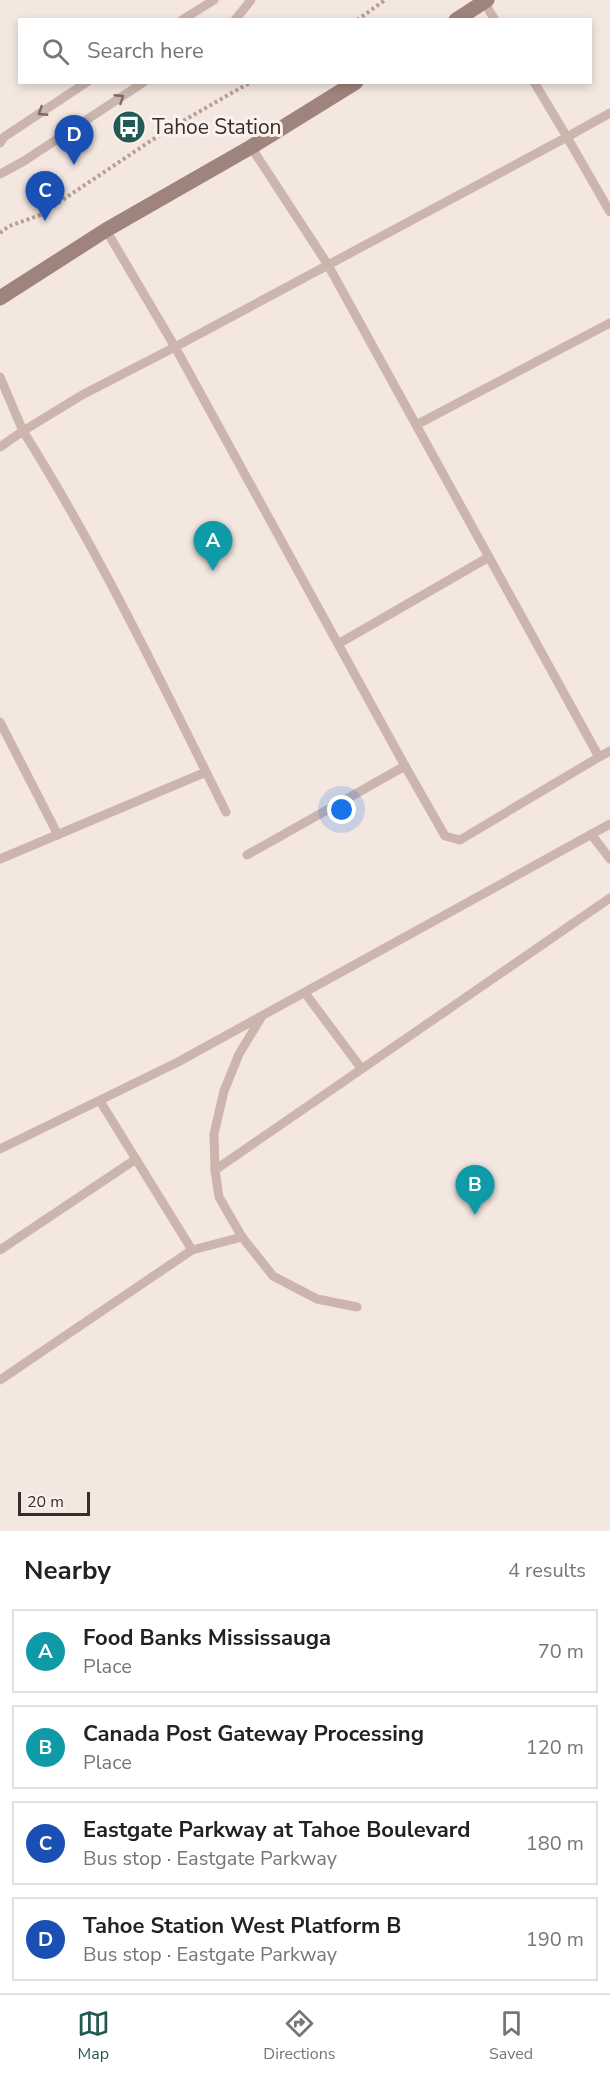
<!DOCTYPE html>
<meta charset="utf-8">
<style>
:root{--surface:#fff;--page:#f6f6f6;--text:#222;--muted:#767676;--line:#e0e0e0;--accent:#215a53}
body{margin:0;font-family:"Nunito Sans",sans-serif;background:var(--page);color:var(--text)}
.scale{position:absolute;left:18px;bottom:15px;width:72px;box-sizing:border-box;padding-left:6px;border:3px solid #392d2b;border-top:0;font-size:16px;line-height:21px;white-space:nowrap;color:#392d2b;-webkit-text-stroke:4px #faf2ed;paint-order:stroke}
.you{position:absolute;left:342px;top:810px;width:21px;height:21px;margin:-15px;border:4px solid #fff;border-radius:50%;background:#1a73e8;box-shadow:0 0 0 9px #1a73e833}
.badge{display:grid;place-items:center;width:39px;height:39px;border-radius:50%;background:var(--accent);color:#fff;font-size:20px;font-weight:700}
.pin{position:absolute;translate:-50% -50px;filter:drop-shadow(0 2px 3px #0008)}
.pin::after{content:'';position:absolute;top:32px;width:21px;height:18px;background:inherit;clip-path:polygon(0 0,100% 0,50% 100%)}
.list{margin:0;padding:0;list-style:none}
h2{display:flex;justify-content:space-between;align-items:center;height:78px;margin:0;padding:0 24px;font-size:26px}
h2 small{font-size:20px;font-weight:400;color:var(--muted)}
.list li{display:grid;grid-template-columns:39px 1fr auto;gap:18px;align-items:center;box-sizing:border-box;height:84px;margin:0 12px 12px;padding:0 12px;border:2px solid var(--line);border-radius:0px}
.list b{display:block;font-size:22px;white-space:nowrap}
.list p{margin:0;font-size:20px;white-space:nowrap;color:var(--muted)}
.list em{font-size:20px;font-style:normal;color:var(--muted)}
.icon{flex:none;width:33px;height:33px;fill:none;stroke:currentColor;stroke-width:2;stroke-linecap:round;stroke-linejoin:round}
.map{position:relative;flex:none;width:610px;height:1531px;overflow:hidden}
.search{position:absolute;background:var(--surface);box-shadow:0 3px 9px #0003;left:18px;right:18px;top:18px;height:66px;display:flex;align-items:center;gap:15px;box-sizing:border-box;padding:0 21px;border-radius:0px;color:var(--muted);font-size:22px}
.sheet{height:462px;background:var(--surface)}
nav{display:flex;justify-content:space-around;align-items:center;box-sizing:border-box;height:84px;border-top:2px solid var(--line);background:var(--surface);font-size:16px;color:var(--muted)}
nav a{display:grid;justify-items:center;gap:3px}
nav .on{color:var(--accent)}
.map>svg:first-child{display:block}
</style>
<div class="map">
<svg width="610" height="1531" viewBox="0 0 610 1531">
<rect width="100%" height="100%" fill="#f3e7e0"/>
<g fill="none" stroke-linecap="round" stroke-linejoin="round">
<g stroke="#b79e96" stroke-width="4" stroke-dasharray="3 3" stroke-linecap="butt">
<polyline points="357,20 385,0"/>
<polyline points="0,233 9,226 40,215 167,130 251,82"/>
</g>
<g stroke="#cbb5ac" stroke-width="9">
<polyline points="484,2 495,20"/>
<polyline points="182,20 214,0"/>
<polyline points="235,20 251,0"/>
<polyline points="610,113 567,137 610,212"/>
<polyline points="0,143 4,137 87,82"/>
<polyline points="251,147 328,265 175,347 405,766 445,836 460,840 599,757 328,265 567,137 534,82"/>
<polyline points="0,174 24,161 144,82"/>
<path d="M106 230 175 347 82 395 23 431C100 553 162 684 226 812"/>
<polyline points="0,377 23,431 0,447"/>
<polyline points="416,425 610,323"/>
<polyline points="338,644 489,557"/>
<polyline points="0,722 58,835"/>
<polyline points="599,757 610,751"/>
<polyline points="591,834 610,859"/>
<polyline points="247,855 405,766"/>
<polyline points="0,859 206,772"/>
<polyline points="305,993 361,1068"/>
<polyline points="261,1018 239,1054 224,1091 214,1134 215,1170 219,1197 242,1237 273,1276 317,1299 357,1307"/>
<polyline points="0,1149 178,1062 610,824"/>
<polyline points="215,1170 610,898"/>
<polyline points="0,1250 136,1159"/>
<polyline points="192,1250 242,1237"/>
<polyline points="0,1380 192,1250 100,1101"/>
</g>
<g stroke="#9f837d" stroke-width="15">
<polyline points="456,20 487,0"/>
<polyline points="0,298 106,230 251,147 356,82"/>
</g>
</g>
<defs><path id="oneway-chevron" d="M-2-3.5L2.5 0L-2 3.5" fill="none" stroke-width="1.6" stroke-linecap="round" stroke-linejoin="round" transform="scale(1.5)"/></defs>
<g stroke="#7b6a65">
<use href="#oneway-chevron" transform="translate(120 98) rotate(-33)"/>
<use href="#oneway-chevron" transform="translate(42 112) rotate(147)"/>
</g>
<defs>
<symbol id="bus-disc" viewBox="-11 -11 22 22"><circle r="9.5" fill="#215a53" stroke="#faf2ed"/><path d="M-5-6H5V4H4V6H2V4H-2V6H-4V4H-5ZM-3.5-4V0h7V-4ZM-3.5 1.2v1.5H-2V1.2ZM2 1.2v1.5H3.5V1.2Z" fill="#fff"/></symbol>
</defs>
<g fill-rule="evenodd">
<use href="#bus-disc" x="110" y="108" width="38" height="38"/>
</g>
<g text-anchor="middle" stroke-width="6" stroke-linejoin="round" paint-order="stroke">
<g font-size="21" fill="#392d2b" stroke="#faf2ed" text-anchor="start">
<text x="152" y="134">Tahoe Station</text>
</g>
</g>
</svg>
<div class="scale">20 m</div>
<div class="you"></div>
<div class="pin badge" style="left:213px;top:571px;background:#0f9aa8">A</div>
<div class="pin badge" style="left:475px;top:1215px;background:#0f9aa8">B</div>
<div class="pin badge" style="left:45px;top:221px;background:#1a4fb4">C</div>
<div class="pin badge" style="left:74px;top:165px;background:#1a4fb4">D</div>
<div class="search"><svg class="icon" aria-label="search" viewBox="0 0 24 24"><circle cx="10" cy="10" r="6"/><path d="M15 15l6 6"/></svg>Search here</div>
</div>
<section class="sheet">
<h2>Nearby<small>4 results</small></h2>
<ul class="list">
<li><span class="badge" style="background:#0f9aa8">A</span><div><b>Food Banks Mississauga</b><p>Place</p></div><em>70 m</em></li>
<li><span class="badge" style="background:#0f9aa8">B</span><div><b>Canada Post Gateway Processing</b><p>Place</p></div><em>120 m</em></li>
<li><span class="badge" style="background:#1a4fb4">C</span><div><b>Eastgate Parkway at Tahoe Boulevard</b><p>Bus stop · Eastgate Parkway</p></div><em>180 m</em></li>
<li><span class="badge" style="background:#1a4fb4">D</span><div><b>Tahoe Station West Platform B</b><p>Bus stop · Eastgate Parkway</p></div><em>190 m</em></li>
</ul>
</section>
<nav>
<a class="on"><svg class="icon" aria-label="map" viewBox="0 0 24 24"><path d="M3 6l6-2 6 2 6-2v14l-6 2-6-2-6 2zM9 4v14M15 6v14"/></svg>Map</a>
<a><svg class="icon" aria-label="directions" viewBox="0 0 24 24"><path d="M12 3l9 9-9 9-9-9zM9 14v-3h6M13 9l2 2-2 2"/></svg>Directions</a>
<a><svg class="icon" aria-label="saved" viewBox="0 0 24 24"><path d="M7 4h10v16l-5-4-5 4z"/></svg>Saved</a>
</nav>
